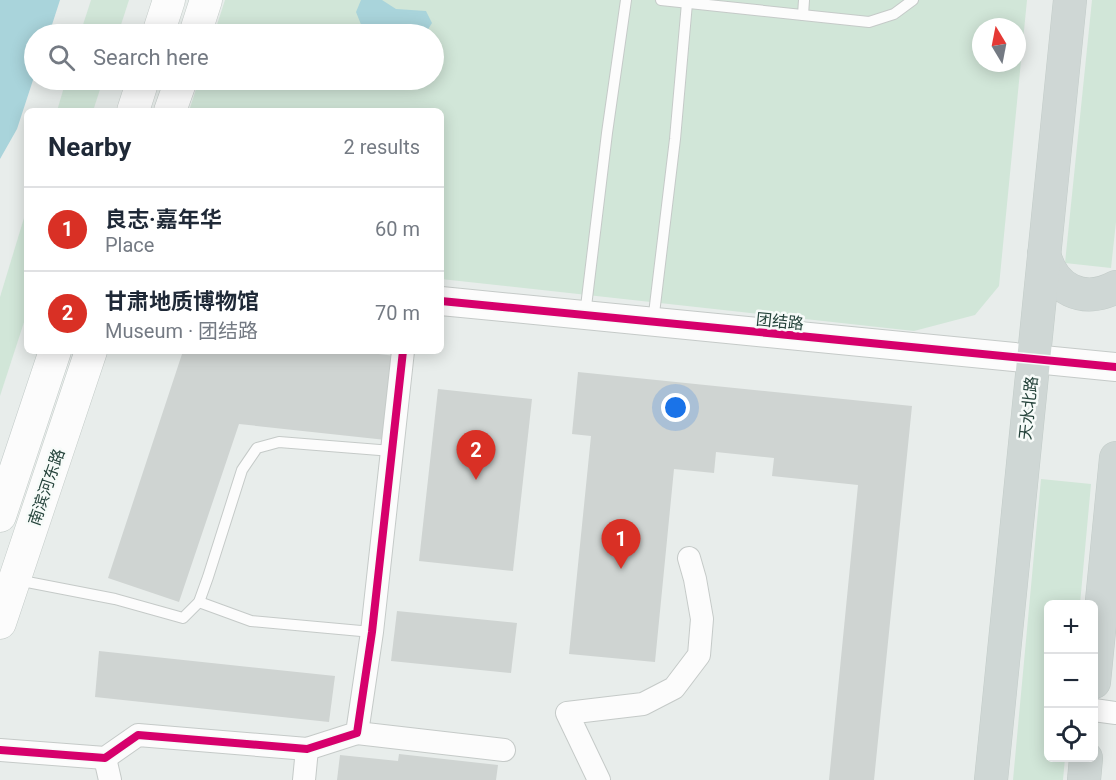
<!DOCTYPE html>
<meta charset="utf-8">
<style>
:root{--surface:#fff;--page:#f6f6f7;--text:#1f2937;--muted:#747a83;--line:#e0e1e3;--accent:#d93025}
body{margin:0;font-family:Roboto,"Noto Sans SC",sans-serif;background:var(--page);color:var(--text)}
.controls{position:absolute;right:18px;bottom:18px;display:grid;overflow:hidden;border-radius:9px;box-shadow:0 3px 15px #0003}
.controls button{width:54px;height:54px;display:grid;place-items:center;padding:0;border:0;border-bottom:2px solid var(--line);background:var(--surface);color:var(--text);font:30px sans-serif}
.compass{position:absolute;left:972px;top:18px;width:54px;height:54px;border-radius:50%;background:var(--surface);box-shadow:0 3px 15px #0003;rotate:350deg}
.you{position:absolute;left:676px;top:408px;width:21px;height:21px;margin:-15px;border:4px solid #fff;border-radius:50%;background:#1a73e8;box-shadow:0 0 0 9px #1a73e833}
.badge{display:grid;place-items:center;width:39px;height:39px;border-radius:50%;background:var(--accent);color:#fff;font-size:20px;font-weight:700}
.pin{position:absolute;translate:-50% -50px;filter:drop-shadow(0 2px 3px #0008)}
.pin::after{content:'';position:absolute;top:32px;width:21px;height:18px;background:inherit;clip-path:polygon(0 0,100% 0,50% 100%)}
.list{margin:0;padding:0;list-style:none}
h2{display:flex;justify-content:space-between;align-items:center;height:78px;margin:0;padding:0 24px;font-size:26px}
h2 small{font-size:20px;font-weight:400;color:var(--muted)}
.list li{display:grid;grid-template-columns:39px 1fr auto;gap:18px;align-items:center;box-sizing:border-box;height:84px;padding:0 24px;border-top:2px solid var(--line)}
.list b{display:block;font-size:22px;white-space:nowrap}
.list p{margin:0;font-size:20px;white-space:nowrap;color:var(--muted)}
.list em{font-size:20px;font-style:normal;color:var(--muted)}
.icon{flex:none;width:33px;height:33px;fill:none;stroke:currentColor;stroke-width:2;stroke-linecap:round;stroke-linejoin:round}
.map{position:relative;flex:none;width:1116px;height:780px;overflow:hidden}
.search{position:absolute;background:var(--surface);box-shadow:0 3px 15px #0003;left:24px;top:24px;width:420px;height:66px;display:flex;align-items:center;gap:15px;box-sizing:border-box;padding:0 21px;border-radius:33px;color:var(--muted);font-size:22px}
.panel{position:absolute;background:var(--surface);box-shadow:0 3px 15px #0003;left:24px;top:108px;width:420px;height:246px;border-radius:9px}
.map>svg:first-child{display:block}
</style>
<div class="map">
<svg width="1116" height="780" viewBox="0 0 1116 780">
<rect width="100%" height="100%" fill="#e8edeb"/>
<g fill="#d1e6d8" fill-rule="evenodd">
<polygon points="91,0 129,0 118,34 80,34"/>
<path d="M225 0H1027L999 286 975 315 914 331 441 279V111H189L199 80H434V34H214ZM981 27H1017V63H981Z"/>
<polygon points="1092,0 1116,0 1116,222 1111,268 1065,263"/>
<polygon points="66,80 103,80 93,111 57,111"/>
<polygon points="27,208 27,313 0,396 0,297"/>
<polygon points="1041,479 1091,484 1080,604 1048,604 1048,758 1065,758 1063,780 1013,780"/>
</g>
<g fill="#a9d4db">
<polygon points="0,0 60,0 49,34 34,34 34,77 17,129 0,159"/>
<polygon points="361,0 382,0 396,9 426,11 432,23 425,34 368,34 364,32 356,12"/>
</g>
<g fill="#cfd4d2">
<polygon points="183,351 352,351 396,356 386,440 239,424 179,602 108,578"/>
<polygon points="578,372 912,406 874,780 829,780 858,485 772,476 774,458 716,452 714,473 674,469 655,662 569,654 591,436 572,434"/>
<polygon points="438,389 532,399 513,571 419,561"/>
<polygon points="397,611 517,623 511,673 391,661"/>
<polygon points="99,651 335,676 329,722 95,697"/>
<polygon points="399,754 498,765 496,780 337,780 340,755 398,761"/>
</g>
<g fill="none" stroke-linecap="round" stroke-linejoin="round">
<defs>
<g id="service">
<polyline points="661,0 869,22 894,14 913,0"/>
<polyline points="803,15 804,0"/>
<polyline points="585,315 607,133 626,0"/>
<polyline points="653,322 675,139 687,3"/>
<polyline points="17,580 115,599 183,618 199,602 208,577 242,470 257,448 279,442 392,451"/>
<polyline points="199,602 251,621 372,632"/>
</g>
<g id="minor">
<polyline points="1094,710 1116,713"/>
<polyline points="357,733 504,750"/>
<polyline points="0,750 105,758 138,735 307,749 357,733 372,632 403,351"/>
<polyline points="105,758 110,780"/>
<polyline points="304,780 307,749"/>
<polyline points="599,780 567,713 643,704 674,688 699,655 702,619 695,579 689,558"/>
</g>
<polyline id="tertiary" points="441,301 1116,367"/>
<g id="secondary">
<polyline points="158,34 169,0"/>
<polyline points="195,34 206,0"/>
<polyline points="133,111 143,80"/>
<polyline points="170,111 181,80"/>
<polyline points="0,516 55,351"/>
<polyline points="0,623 91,351"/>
</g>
<g id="primary">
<path d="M1044 254C1053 289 1083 305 1116 287"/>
<polyline points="1094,682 1116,458"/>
<polyline points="991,780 1070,0"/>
<polyline points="1084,780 1086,758"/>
</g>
</defs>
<use href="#service" stroke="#c5cac8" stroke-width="12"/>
<use href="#minor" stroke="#c5cac8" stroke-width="24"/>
<use href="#tertiary" stroke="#c5cac8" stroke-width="30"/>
<use href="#secondary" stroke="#c3cbc8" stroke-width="33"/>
<use href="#primary" stroke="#c3ccc9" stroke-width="34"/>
<use href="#service" stroke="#fcfcfc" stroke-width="10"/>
<use href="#minor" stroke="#fcfcfc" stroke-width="22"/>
<use href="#tertiary" stroke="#fcfcfc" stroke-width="28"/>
<use href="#secondary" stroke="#fcfcfc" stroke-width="32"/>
<use href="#primary" stroke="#cfd7d5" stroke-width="33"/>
<defs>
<g id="cycleway">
<polyline points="441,301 1116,367"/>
<polyline points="0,750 105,758 138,735 307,749 357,733 372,632 403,351"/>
</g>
</defs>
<use href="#cycleway" stroke="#f7fbf9" stroke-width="11"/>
<use href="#cycleway" stroke="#d6006c" stroke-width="8"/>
</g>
<g text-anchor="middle" stroke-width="5" stroke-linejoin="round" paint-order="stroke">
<g font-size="16" fill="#24423a" stroke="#f7fbf9">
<text transform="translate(780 321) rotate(6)" y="6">团结路</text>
<text transform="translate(1028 408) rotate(-84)" y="6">天水北路</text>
<text transform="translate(46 487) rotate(-71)" y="6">南滨河东路</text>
</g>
</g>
</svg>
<div class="controls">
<button>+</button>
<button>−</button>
<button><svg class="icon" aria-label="locate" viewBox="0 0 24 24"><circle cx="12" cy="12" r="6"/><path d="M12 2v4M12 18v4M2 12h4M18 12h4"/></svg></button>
</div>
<svg class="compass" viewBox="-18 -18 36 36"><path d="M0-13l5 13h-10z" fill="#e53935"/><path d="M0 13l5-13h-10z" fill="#747a83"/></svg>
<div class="you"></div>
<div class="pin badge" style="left:621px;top:569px">1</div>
<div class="pin badge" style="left:476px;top:480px">2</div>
<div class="search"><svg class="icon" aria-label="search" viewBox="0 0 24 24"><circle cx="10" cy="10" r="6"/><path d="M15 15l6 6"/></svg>Search here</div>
<section class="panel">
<h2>Nearby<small>2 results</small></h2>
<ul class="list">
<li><span class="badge">1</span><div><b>良志·嘉年华</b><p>Place</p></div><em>60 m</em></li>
<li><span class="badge">2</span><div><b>甘肃地质博物馆</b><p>Museum · 团结路</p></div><em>70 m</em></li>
</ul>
</section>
</div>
